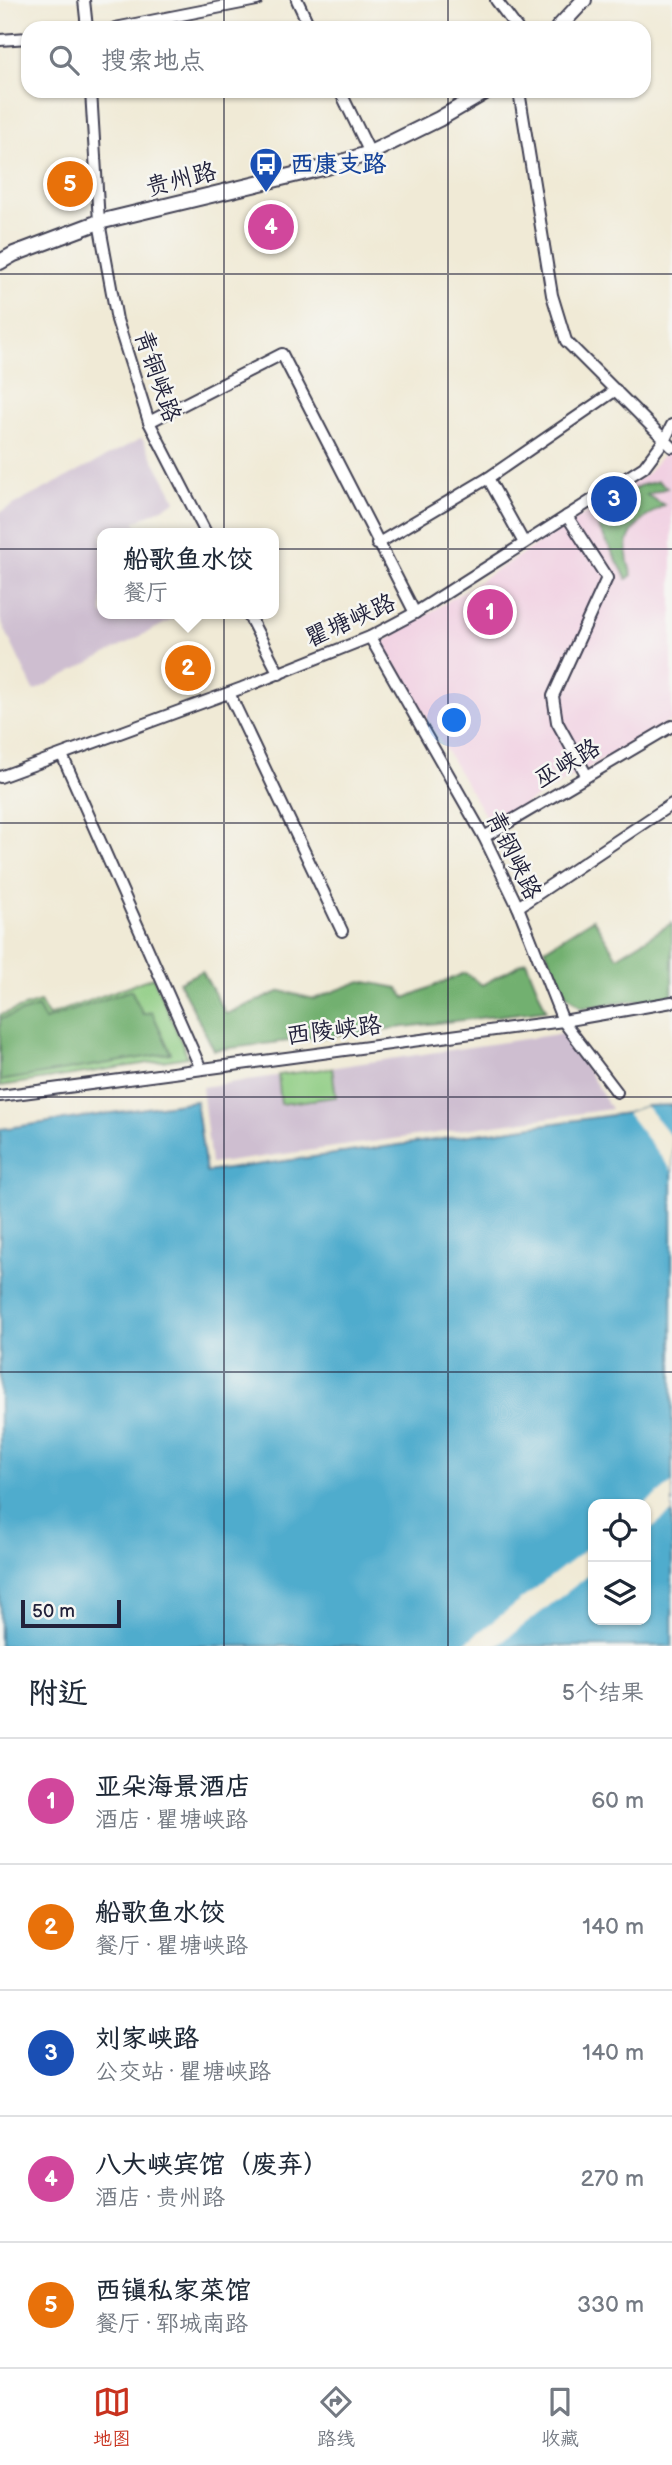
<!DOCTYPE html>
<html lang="zh">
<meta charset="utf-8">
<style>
:root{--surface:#fff;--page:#f2f2f3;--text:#1f2937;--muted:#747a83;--line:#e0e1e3;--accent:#c8321e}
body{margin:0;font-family:"Balsamiq Sans","LXGW WenKai TC",sans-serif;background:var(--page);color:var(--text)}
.controls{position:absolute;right:21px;bottom:21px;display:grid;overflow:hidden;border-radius:14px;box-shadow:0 2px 5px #0004}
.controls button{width:63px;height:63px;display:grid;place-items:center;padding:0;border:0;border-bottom:2px solid var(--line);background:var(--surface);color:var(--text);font:35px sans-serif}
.scale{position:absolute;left:21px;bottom:18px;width:100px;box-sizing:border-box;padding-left:7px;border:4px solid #22223b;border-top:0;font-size:19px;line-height:24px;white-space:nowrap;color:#22223b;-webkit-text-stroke:5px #f6f6f2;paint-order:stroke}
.you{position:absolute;left:455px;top:721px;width:24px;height:24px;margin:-18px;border:5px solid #fff;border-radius:50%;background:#1a73e8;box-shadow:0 0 0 10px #1a73e833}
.badge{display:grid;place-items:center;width:46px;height:46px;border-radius:50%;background:var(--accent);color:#fff;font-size:23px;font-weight:700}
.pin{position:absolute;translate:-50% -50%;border:4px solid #fff;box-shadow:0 2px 7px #0006}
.popup{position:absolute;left:97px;top:528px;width:182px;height:91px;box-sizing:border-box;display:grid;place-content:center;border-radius:14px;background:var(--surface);filter:drop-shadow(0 2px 5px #0005);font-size:23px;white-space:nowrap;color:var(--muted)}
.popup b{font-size:26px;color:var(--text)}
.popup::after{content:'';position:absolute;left:50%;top:100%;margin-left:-14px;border:14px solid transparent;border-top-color:var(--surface)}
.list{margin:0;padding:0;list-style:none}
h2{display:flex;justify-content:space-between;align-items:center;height:91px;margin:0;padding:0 28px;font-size:30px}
h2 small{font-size:23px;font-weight:400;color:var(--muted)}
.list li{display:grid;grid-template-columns:46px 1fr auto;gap:21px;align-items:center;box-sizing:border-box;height:126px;padding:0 28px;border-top:2px solid var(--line)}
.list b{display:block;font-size:26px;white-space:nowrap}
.list p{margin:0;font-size:23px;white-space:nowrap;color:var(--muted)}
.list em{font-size:23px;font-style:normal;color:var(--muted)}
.icon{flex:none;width:38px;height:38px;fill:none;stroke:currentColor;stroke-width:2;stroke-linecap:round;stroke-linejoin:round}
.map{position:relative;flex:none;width:672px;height:1646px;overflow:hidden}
.search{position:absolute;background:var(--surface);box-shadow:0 2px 5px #0004;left:21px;right:21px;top:21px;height:77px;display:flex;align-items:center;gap:18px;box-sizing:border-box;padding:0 24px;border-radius:21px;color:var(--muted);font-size:26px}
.sheet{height:721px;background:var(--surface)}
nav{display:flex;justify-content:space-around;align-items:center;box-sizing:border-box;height:98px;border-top:2px solid var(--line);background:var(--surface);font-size:19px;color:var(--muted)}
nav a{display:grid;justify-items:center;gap:4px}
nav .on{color:var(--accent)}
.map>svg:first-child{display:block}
</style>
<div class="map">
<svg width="672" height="1646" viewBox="0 0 672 1646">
<rect width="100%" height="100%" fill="#f6f6f2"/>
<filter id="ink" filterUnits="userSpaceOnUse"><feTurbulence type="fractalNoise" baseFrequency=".0143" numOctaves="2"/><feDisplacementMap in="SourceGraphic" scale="14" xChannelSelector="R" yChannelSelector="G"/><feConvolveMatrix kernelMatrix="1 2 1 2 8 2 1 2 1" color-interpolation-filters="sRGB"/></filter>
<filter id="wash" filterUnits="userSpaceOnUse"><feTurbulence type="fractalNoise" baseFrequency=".00686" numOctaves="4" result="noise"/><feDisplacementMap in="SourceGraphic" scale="28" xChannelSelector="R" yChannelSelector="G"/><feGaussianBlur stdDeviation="1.57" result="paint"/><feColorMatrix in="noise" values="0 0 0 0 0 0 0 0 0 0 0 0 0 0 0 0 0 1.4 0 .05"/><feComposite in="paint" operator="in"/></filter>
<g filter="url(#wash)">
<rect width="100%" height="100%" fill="#f0ead6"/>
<polygon fill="#f1d0e2" points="672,437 672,720 490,824 382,643 647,474 664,454"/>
<g fill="#cebed0">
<polygon points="142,438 176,501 135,522 140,533 102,533 102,614 181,615 34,691 0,619 0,512"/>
<polygon points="565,1033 611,1109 211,1164 202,1087"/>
</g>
<g fill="#8ecc82" stroke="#58775e" stroke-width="2">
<polygon points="153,977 188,1057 0,1086 0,1015 40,1002 48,1016"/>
<polygon points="332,1068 336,1097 281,1104 278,1075"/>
</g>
<g fill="#72b070" stroke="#4a6956" stroke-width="2">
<path d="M658 481 667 488 647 495 664 505C633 524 618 538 632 575L627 579 593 517 639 486Z"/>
<polygon points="593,919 617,957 672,923 672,996 582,1008 565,994 545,949"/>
<polygon points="526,961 546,1010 214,1050 179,982 202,971 226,1014 281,991 314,999 361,981 398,988 405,998 465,973 482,985"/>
<polygon points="131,990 143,1014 152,1012 171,1053 0,1081 0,1019 38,1007 45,1020"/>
</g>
<path fill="#4faccd" stroke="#386784" stroke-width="2" fill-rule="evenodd" d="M196 1101 206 1172 627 1113 646 1106 672 1105V1646H0V1129ZM593 1504H646V1620H593Z"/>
<g fill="#f0ead6">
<polygon points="646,1106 672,1138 672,1171 627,1113"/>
<polygon points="672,1483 672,1512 646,1532 644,1504"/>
<polygon points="593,1544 593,1572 497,1646 461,1646"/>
</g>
</g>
<g filter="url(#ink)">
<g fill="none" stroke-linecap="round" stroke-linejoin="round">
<defs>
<g id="minor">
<polyline points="84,0 87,28"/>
<polyline points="297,0 310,28"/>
<polyline points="496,0 517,28"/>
<polyline points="115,28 257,0"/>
<polyline points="0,40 28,38"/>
<polyline points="91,91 99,222 117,320 149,422 206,533"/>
<polyline points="340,91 370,153"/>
<polyline points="519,91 552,295 566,341 672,447"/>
<polyline points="149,422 282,354 415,613"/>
<polyline points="488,478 524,543"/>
<polyline points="567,516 607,578 553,696 557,722 587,776"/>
<polyline points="377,544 488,478 616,390"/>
<polyline points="248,614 279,674"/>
<polyline points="370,637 484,837 518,907 563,1021 617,1092"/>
<polyline points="229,693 342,931"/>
<polyline points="62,755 201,1069"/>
<polyline points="0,777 242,688 370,637 415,613 644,467 665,439 672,425"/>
<polyline points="484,837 672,726"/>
<polyline points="518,907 672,804"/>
<polyline points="0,1096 563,1021 672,1002"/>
</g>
<g id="secondary">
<polyline points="558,28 584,0"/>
<polyline points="0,262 14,254 99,222 327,167 370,153 439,119 487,91"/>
</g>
</defs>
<use href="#minor" stroke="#414052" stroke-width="14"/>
<use href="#secondary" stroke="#414052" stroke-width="18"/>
<use href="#minor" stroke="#fff" stroke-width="10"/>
<use href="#secondary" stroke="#fff" stroke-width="14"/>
</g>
</g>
<path fill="none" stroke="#22223b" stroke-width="2" stroke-opacity="0.55" d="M224 0V28M448 0V28M224 91V1646M448 91V1646M0 274H672M0 549H672M0 823H672M0 1097H672M0 1372H672"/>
<defs>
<symbol id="bus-pin" viewBox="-11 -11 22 30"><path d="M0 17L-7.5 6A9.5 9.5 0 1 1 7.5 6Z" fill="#1a4fb4" stroke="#f6f6f2"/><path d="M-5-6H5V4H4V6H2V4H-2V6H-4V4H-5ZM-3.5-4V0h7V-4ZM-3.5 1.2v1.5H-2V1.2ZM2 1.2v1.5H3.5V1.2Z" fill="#fff"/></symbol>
</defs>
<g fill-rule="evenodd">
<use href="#bus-pin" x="247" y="145" width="38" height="52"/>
</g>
<g text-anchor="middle" stroke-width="5" stroke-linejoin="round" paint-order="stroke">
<g font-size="24" font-weight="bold" fill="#164399" stroke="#f6f6f2" text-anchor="start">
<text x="290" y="172">西康支路</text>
</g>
<g font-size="24" fill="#22223b" stroke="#f6f6f2">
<text transform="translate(181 179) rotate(-14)" y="8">贵州路</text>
<text transform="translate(158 376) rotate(71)" y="8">青铜峡路</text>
<text transform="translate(350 620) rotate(-24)" y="8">瞿塘峡路</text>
<text transform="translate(567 763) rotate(-31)" y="8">巫峡路</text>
<text transform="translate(514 855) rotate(64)" y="8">青钢峡路</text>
<text transform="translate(334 1030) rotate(-7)" y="8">西陵峡路</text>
</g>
</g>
</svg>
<div class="controls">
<button><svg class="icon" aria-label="locate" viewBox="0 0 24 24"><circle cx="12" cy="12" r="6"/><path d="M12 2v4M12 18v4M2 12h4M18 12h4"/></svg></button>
<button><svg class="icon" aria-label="layers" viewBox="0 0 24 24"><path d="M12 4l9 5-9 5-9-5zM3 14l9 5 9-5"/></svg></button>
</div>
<div class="scale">50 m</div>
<div class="you"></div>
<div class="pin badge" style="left:490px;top:612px;background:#d1479c">1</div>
<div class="pin badge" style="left:188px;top:668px;background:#e8710a">2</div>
<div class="popup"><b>船歌鱼水饺</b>餐厅</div>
<div class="pin badge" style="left:614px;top:499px;background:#1a4fb4">3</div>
<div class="pin badge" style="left:271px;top:227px;background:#d1479c">4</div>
<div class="pin badge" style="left:70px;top:184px;background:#e8710a">5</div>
<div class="search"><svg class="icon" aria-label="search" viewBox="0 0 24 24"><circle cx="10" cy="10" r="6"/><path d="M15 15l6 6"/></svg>搜索地点</div>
</div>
<section class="sheet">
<h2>附近<small>5个结果</small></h2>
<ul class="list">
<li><span class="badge" style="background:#d1479c">1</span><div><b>亚朵海景酒店</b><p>酒店 · 瞿塘峡路</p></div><em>60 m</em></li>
<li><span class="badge" style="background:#e8710a">2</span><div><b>船歌鱼水饺</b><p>餐厅 · 瞿塘峡路</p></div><em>140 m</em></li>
<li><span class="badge" style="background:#1a4fb4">3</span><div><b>刘家峡路</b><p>公交站 · 瞿塘峡路</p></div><em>140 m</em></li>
<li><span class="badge" style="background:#d1479c">4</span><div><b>八大峡宾馆（废弃）</b><p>酒店 · 贵州路</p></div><em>270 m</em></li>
<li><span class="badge" style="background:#e8710a">5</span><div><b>西镇私家菜馆</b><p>餐厅 · 郓城南路</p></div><em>330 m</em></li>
</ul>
</section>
<nav>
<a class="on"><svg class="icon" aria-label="map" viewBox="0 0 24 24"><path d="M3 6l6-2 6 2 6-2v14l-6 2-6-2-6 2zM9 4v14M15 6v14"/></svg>地图</a>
<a><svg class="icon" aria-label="directions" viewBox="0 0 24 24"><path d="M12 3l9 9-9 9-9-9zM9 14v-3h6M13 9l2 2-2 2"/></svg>路线</a>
<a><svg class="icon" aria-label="saved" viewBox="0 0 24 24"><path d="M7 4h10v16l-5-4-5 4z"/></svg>收藏</a>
</nav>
